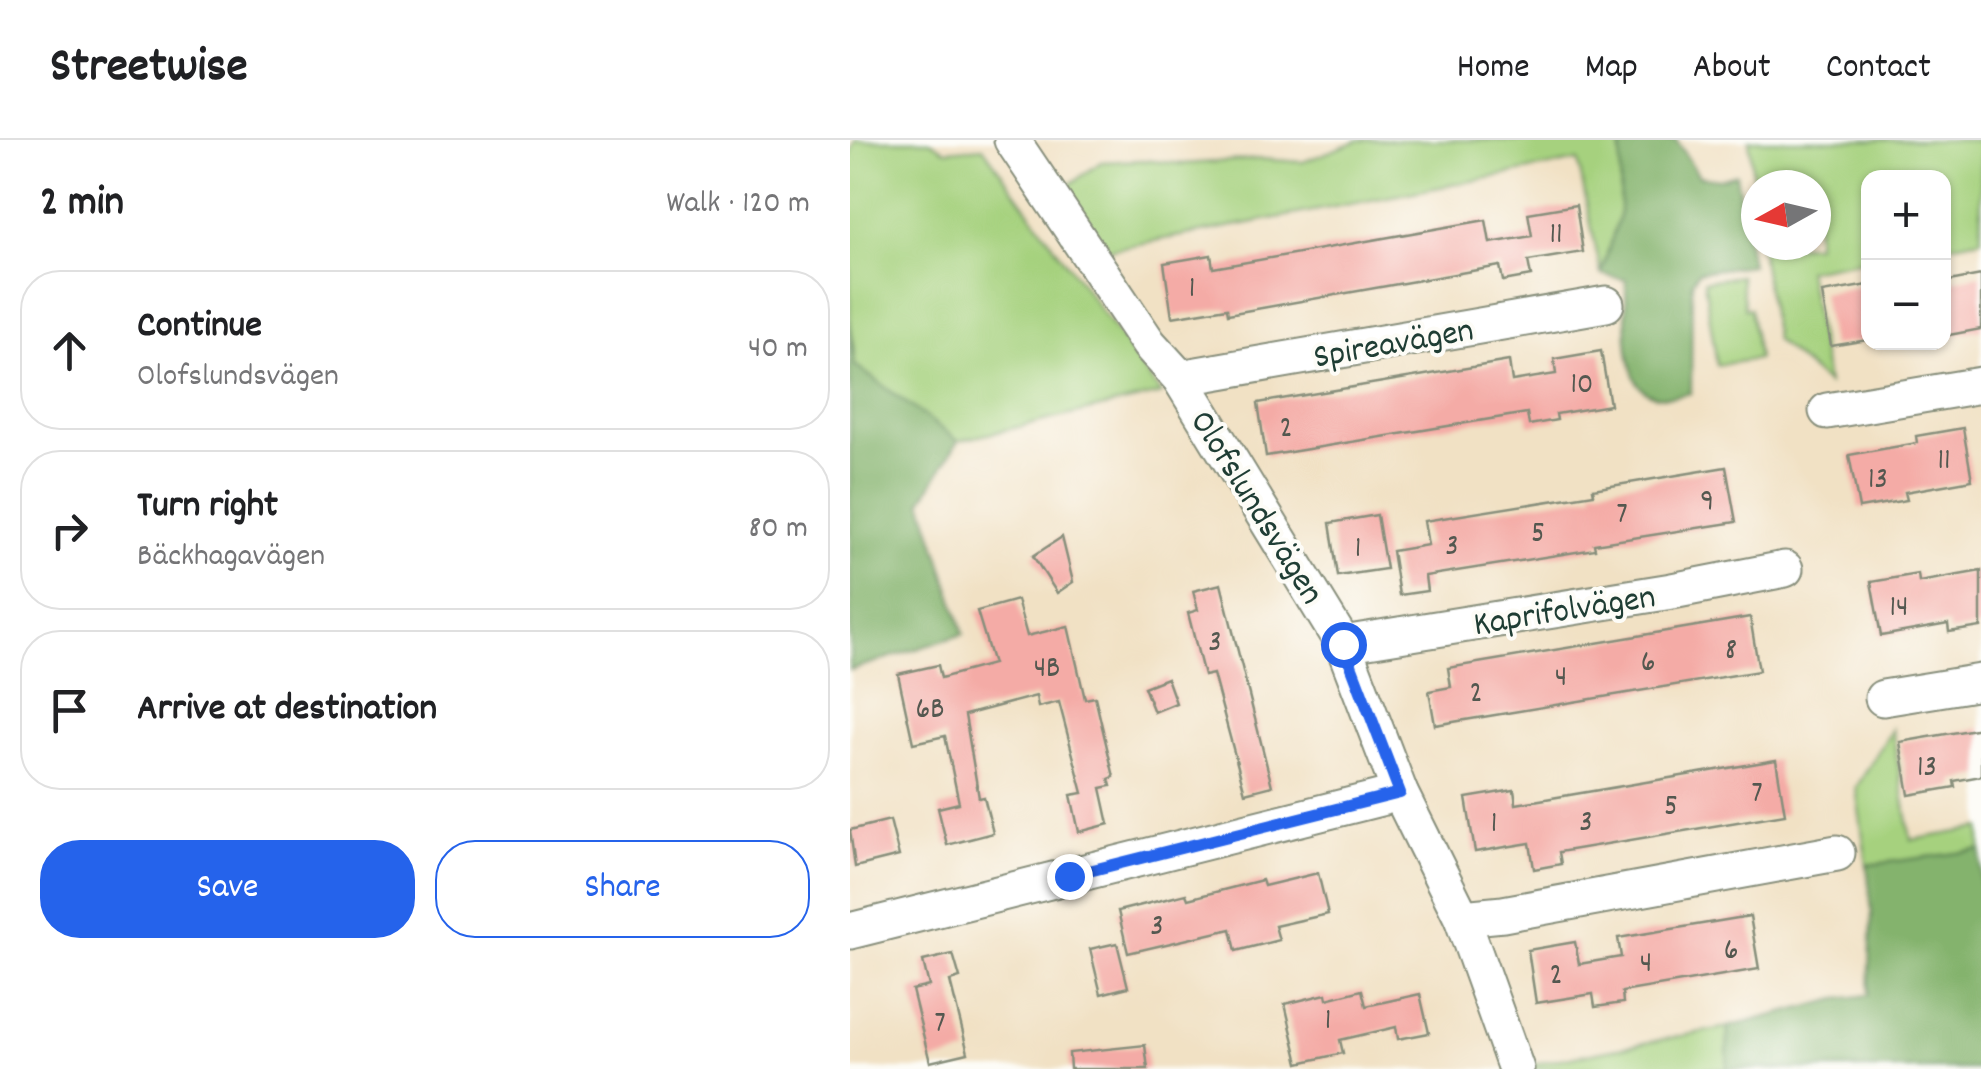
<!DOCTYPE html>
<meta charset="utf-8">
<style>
:root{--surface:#fff;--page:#f2f2f2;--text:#202124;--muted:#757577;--line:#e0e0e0;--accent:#2563eb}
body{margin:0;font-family:Dekko,sans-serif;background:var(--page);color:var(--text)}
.controls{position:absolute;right:30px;top:30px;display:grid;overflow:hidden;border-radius:20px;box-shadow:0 2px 8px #0004}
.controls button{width:90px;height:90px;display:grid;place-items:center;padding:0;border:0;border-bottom:2px solid var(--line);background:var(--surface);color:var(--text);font:50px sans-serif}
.compass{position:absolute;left:891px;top:30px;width:90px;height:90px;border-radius:50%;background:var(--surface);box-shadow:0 2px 8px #0004;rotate:262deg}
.stop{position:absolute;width:30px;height:30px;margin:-22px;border:8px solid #2563eb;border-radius:50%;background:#fff}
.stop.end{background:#2563eb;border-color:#fff;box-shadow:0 2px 10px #0008}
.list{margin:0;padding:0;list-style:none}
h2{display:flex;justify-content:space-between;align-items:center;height:130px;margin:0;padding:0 40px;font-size:42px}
h2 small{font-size:32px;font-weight:400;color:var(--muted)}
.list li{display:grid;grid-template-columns:65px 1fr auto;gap:30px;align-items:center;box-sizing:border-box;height:160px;margin:0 20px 20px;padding:0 20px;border:2px solid var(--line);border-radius:40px}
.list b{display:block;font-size:38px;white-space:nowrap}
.list p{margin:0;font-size:32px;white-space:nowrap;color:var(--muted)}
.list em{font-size:32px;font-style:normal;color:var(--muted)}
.actions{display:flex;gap:20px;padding:30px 40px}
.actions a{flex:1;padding:22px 0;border:2px solid var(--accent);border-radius:40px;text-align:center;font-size:35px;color:var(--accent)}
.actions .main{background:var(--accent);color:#fff}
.icon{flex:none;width:55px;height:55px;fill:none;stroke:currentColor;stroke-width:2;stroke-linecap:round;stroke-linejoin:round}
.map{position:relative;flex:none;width:1131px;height:929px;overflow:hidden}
header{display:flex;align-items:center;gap:60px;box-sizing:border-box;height:140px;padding:0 50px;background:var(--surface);border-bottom:2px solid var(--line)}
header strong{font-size:48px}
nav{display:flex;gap:55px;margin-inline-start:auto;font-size:35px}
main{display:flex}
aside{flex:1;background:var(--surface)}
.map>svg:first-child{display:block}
</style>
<header>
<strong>Streetwise</strong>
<nav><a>Home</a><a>Map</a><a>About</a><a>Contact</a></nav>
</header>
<main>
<aside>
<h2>2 min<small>Walk · 120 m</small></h2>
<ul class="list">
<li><svg class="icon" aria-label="ahead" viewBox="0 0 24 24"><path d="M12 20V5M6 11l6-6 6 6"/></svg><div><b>Continue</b><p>Olofslundsvägen</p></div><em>40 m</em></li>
<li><svg class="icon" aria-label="right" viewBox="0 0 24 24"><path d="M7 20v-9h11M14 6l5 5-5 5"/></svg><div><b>Turn right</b><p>Bäckhagavägen</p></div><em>80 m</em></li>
<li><svg class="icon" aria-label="arrive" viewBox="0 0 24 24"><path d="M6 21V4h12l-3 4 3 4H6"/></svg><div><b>Arrive at destination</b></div></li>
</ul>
<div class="actions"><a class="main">Save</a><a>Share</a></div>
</aside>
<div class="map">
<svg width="1131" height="929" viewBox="0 0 1131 929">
<rect width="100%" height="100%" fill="#fdfcf7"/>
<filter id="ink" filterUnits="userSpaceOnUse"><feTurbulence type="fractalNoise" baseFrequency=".01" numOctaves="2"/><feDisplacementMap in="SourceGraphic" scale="20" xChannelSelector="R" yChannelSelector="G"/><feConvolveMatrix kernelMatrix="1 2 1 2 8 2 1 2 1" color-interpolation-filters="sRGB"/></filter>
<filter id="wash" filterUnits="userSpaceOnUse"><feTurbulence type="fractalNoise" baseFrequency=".0048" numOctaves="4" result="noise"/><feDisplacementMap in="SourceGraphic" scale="40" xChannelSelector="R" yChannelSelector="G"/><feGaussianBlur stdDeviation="2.25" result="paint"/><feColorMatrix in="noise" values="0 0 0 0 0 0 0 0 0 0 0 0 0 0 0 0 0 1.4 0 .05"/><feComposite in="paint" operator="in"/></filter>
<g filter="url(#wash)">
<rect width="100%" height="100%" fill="#f1e1c4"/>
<g fill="#a6d17e" stroke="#628759" stroke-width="2.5">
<polygon points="5,0 79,0 95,10 133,7 311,254 108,301 5,225 0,179 0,16"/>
<polygon points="509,0 771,0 770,72 751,134 728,21 251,111 204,56 251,22 293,20 333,24 410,19 453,22"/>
<polygon points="899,0 1131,0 1131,99 1094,106 1094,38 1018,38 1018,119 957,130 977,244 925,200 910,105 966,105 966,45 906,45 906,68"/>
<polygon points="890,136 895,169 900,168 908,219 867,225 854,141"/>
<polygon points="1042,589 1061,700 1131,688 1131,710 1017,725 1006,648"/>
<polygon points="878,887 877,929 679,929 679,925"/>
</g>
<g fill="#84b36d" stroke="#527850" stroke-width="2.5">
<path d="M771 0H826L849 36 869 39 886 34 901 125 848 132 842 142 841 253C828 255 813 260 800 254 770 242 777 168 776 140L751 134 770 72Z"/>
<polygon points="0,179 5,225 108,301 72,361 114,494 0,530"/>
<polygon points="1131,710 1131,929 877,929 878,887 988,859 1019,855 1022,772 1017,725"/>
</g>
<g id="blocks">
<g fill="#f4aba6">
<polygon points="726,65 733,112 678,121 681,136 653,141 650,126 378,174 377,168 322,177 314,123 361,115 363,128 636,80 640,103 682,96 678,73"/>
<polygon points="1131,135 1131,189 1094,196 1094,142"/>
<polygon points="1018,145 1018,200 981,206 972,153"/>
<polygon points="751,211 760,265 706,274 707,280 679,285 677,273 416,316 408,263 659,221 662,241 706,234 704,219"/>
<polygon points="1113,288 1122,340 1055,352 1057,360 1009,368 999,315 1067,303 1066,296"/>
<polygon points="876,327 886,382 744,404 745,409 575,436 577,451 549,455 542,411 578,405 574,381 744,354 743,349"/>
<polygon points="527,375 536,429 488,436 480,383"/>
<polygon points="212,397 223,442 207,453 183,416"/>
<polygon points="1131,431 1131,487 1099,492 1098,484 1031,496 1021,442 1068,434 1069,442"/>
<polygon points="371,444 422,646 395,653 363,534 354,536 338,473 348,470 343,451"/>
<polygon points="167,460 177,496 218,486 235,559 245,557 264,637 259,639 261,646 251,648 259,684 229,692 221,655 233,653 209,562 188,567 186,556 115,575 129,658 134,657 143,693 97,705 88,668 109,663 95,596 63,603 48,534 88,525 91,538 143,524 127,471"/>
<polygon points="900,477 909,531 585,585 579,551 601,547 598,528"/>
<polygon points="317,538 326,563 304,572 294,547"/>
<polygon points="1131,588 1131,636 1104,641 1105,647 1059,655 1050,602"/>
<polygon points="926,620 935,674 709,712 711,724 684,729 680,703 625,712 616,658 664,650 666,664"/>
<polygon points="40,680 49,716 5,727 0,690"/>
<polygon points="468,733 478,774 425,786 429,800 386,811 381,789 278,813 268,771 336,754 338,759 412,740 414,746"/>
<polygon points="900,776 909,829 772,852 773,863 745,867 743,854 686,863 678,810 725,802 729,824 771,817 768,798"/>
<polygon points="267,803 278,847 251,854 240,809"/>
<polygon points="103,814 110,838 100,841 118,913 80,922 62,850 79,846 73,821"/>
<polygon points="512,850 516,866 570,854 579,893 548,899 546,887 490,900 493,913 449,923 435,864 476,854 477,859"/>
<polygon points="295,905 298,929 220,929 219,913"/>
</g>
</g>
</g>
<g filter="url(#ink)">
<use href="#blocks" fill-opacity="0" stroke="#888f7c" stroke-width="2.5"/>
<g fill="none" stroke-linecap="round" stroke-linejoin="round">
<defs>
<g id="minor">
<polyline points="162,0 299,204 330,238 493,504 550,653 612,778 666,929"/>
<polyline points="330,238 756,164"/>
<polyline points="977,271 1131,245"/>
<polyline points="493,504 822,451 935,429"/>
<polyline points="1033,558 1131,542"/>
<polyline points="612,778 653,774 987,713"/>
<polyline points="0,791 550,653"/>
</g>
</defs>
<use href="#minor" stroke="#888f7c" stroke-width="39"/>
<use href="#minor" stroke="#fff" stroke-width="35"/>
</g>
</g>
<g fill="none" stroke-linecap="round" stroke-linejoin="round" filter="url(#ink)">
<polyline stroke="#2563eb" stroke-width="12" points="219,736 550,653 493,504"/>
</g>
<g text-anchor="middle" stroke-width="8" stroke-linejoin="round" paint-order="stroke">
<g font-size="30" fill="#545850">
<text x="706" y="102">11</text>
<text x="342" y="156">1</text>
<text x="732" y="252">10</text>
<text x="436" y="296">2</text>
<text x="1094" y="328">11</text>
<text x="1028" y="347">13</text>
<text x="857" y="369">9</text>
<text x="772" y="382">7</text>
<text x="688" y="401">5</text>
<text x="602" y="414">3</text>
<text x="508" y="416">1</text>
<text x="1049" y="475">14</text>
<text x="365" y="510">3</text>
<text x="881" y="518">8</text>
<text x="798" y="530">6</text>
<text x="197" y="536">4B</text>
<text x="711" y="545">4</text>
<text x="626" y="561">2</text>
<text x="80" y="577">6B</text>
<text x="1077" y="635">13</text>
<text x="907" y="661">7</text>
<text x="821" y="674">5</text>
<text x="736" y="690">3</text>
<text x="644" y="691">1</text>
<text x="307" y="794">3</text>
<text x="881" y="818">6</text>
<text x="796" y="831">4</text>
<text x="706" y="843">2</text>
<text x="478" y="888">1</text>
<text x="90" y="891">7</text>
</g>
<g font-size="35" fill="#1f3d34" stroke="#fdfcf7">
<text transform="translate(543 201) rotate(-10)" y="12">Spireavägen</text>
<text transform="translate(409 366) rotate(58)" y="12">Olofslundsvägen</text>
<text transform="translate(714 468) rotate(-9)" y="12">Kaprifolvägen</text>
</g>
</g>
</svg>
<div class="controls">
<button>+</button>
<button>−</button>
</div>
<svg class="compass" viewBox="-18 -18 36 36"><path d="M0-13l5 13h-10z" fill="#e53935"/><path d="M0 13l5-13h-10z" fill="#757577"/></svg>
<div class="stop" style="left:493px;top:504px"></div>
<div class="stop end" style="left:219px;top:736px"></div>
</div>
</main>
